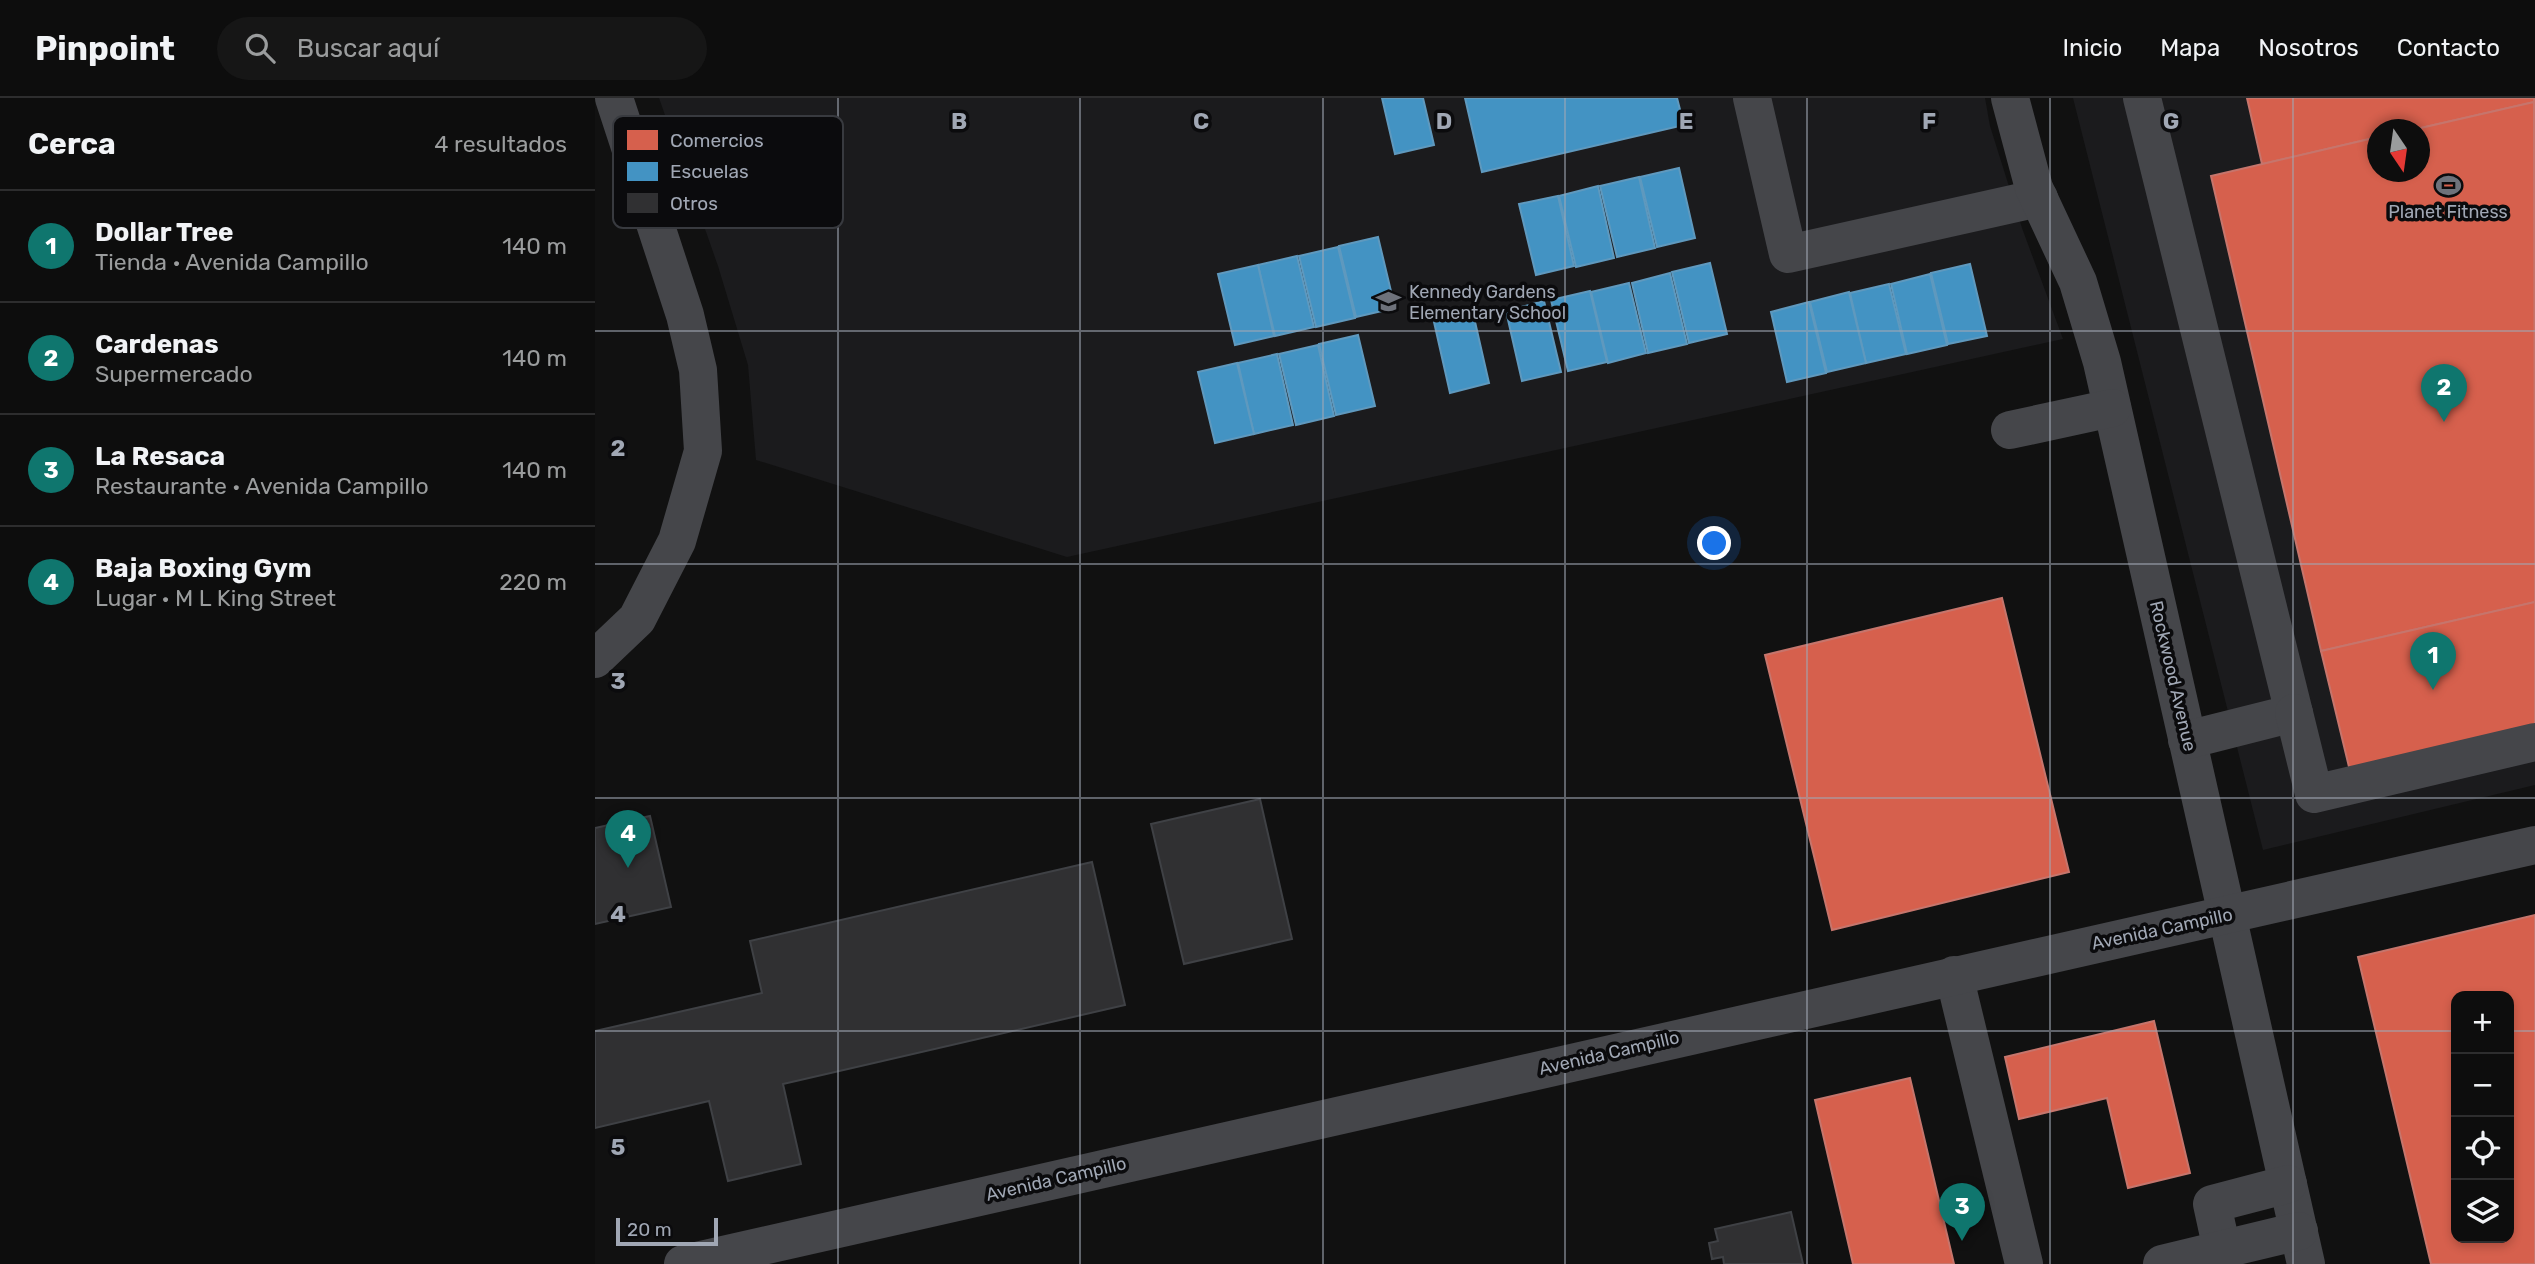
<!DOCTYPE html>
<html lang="es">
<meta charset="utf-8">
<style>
:root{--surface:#0d0d0d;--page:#161616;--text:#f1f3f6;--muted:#9a9c9d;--line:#2d2d2e;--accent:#0f766e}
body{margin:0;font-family:Rubik,sans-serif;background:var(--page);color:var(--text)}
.controls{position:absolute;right:21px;bottom:21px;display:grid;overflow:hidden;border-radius:14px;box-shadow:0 4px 10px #0003}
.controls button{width:63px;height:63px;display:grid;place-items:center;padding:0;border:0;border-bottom:2px solid var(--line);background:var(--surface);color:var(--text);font:35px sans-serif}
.compass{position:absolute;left:1772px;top:21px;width:63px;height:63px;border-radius:50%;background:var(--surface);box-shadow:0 4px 10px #0003;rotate:167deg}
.scale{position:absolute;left:21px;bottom:18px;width:102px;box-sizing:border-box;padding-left:7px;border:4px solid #a0a7b4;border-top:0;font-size:19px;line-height:24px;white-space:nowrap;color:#a0a7b4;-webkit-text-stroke:5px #0b0b0d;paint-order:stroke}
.you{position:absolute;left:1120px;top:446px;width:24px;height:24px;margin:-18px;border:5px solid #fff;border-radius:50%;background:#1a73e8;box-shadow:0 0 0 10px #1a73e833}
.badge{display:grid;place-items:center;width:46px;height:46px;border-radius:50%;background:var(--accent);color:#fff;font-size:23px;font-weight:700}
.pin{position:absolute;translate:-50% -58px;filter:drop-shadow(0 2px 4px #0008)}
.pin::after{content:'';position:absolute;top:37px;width:24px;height:21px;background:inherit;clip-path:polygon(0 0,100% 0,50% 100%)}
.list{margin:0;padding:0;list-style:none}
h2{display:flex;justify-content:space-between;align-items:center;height:91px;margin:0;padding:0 28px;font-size:30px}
h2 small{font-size:23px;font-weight:400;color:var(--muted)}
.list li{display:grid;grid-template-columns:46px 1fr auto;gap:21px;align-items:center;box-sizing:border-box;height:112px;padding:0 28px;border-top:2px solid var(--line)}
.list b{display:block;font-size:26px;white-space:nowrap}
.list p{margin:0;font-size:23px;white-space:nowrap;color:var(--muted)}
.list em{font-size:23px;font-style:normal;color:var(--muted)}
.icon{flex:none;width:38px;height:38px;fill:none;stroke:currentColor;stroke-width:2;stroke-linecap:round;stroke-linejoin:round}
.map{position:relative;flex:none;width:1940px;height:1166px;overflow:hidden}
header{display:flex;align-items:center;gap:42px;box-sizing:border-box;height:98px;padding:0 35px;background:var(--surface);border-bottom:2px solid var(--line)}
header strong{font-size:33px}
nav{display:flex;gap:38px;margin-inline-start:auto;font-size:24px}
.search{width:490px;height:63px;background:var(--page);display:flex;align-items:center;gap:18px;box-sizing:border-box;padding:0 24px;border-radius:38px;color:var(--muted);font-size:26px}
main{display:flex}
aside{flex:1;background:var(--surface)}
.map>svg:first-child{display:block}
</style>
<header>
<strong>Pinpoint</strong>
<div class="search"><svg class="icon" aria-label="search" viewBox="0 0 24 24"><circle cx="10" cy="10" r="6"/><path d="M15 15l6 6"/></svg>Buscar aquí</div>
<nav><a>Inicio</a><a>Mapa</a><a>Nosotros</a><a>Contacto</a></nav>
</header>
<main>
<aside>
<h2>Cerca<small>4 resultados</small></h2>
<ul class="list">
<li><span class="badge">1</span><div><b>Dollar Tree</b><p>Tienda · Avenida Campillo</p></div><em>140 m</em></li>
<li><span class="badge">2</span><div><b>Cardenas</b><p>Supermercado</p></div><em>140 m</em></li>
<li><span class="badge">3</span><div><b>La Resaca</b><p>Restaurante · Avenida Campillo</p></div><em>140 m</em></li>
<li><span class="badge">4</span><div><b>Baja Boxing Gym</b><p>Lugar · M L King Street</p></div><em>220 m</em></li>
</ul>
</aside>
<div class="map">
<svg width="1940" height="1166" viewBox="0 0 1940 1166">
<rect width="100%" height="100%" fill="#111"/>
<g fill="#1b1b1d" fill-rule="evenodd">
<polygon points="64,0 1390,0 1395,28 1427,130 1468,241 472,459 161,362 153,267 123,168"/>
<path d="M1478 0H1940V687L1668 752ZM1783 32H1825V74H1783Z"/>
</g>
<g fill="#d6604d" stroke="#c6756c" stroke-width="2" fill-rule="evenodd">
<polygon points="1652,0 1939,0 1939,4 1817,32 1783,32 1783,39 1667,66"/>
<polygon points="1939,4 1940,504 1726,553 1616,78 1783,39 1783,74 1825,74 1825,32 1817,32"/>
<polygon points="1407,500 1474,774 1237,832 1170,557"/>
<polygon points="1940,504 1940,631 1755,673 1726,553"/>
<path d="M1940 817V1166H1836L1763 859ZM1861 898H1914V1140H1861Z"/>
<polygon points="1559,923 1595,1075 1533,1090 1512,1000 1424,1021 1410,959"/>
<polygon points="1315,980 1359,1166 1258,1166 1220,1002"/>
</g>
<g fill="#4393c3" stroke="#5f99be" stroke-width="2">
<polygon points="787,0 828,0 839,47 800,56"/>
<polygon points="870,0 1082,0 1089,27 887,74"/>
<polygon points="1084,70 1100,140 1062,149 1045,79"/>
<polygon points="1044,79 1060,150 1022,159 1005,88"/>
<polygon points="1003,88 1019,160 981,169 964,98"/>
<polygon points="963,98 979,168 941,177 924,106"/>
<polygon points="783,139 800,210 761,219 744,148"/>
<polygon points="743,149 760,220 721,229 704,158"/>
<polygon points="702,158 719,229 680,238 663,167"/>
<polygon points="1115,165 1132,236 1094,245 1077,174"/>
<polygon points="1375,166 1392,238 1353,246 1336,175"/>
<polygon points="663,167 679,238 640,247 623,176"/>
<polygon points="1075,175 1092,246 1053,255 1037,185"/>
<polygon points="1335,176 1352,247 1312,256 1296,186"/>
<polygon points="1034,185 1051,255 1013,265 996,194"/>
<polygon points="1294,186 1311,256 1271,265 1255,195"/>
<polygon points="995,193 1012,264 973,273 956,202"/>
<polygon points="1254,194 1271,265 1232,274 1215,204"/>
<polygon points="949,203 966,274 927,283 911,213"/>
<polygon points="1214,204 1231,275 1192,284 1176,214"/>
<polygon points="878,215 894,285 855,295 839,224"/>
<polygon points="763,237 780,308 741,317 724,246"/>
<polygon points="723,247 739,318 701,327 684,256"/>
<polygon points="682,256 698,327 659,336 643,265"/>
<polygon points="642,265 659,336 620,345 603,274"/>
</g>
<g fill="#303032" stroke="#3f4145" stroke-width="2">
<polygon points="665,701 697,841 589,866 556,726"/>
<polygon points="55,718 76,809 0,826 0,730"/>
<polygon points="497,764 530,907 188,986 206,1066 133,1083 114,1003 0,1030 0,933 167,895 155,843"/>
<polygon points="1196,1114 1208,1166 1129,1166 1128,1159 1117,1161 1114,1145 1123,1143 1120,1131"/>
</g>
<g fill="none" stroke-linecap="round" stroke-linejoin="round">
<g stroke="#45464a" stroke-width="38">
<polyline points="1157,0 1193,156 1444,100"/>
<polyline points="1415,0 1439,90 1483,184 1507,264 1711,1166"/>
<polyline points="1547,0 1699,615 1592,642"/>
<polyline points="1415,332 1517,310"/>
<polyline points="0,561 42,521 82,443 108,353 103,272 90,217 19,0"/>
<polyline points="1699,615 1719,696 1940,644"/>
<polyline points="1359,877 1429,1166"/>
<polyline points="1627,1152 1617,1106 1693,1086"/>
<polyline points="88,1166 1940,747"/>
<polyline points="1567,1166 1704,1133"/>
</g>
</g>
<path fill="none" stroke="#a0a7b4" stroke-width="2" stroke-opacity="0.55" d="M243 0V1166M485 0V1166M728 0V1166M970 0V1166M1212 0V1166M1455 0V1166M1698 0V1166M0 233H1940M0 466H1940M0 700H1940M0 933H1861M1914 933H1940"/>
<defs>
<symbol id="stadium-bare" viewBox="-9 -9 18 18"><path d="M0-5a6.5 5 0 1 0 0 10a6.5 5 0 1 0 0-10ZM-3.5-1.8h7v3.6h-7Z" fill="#6e727b" stroke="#0b0b0d" stroke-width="2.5" paint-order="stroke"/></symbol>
<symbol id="school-bare" viewBox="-9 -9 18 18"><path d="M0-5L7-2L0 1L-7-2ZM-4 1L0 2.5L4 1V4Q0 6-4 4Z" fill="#6e727b" stroke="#0b0b0d" stroke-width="2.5" paint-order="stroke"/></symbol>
</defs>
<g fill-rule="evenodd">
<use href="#stadium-bare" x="1836" y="70" width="35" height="35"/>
<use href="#school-bare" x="776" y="186" width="35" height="35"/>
</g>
<g text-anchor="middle" stroke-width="7" stroke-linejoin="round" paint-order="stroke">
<g font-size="18" fill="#a0a7b4" stroke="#0b0b0d">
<text x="1853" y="120">Planet Fitness</text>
<text x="814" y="200" text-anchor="start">Kennedy Gardens<tspan x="814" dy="21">Elementary School</tspan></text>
</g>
<g font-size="18" fill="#a0a7b4" stroke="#0b0b0d">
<text transform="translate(1578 578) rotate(77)" y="6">Rockwood Avenue</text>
<text transform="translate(1567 831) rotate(-12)" y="6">Avenida Campillo</text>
<text transform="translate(1014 955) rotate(-13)" y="6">Avenida Campillo</text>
<text transform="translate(461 1081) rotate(-13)" y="6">Avenida Campillo</text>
</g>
</g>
<rect x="18" y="18" width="230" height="112" rx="10" fill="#0b0b0d" stroke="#383a3f" stroke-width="2"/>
<rect x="32" y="32" width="31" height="20" fill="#d6604d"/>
<rect x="32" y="64" width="31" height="19" fill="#4393c3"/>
<rect x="32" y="95" width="31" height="20" fill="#303032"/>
<g font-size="19" fill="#a0a7b4">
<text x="75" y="49">Comercios</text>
<text x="75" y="80">Escuelas</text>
<text x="75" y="112">Otros</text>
</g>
<g font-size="23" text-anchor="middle" font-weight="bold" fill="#a0a7b4" stroke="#0b0b0d" stroke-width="7" stroke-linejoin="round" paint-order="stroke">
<text x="364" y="31">B</text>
<text x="606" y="31">C</text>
<text x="849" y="31">D</text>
<text x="1091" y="31">E</text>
<text x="1334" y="31">F</text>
<text x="1576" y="31">G</text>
<text x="23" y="358">2</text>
<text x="23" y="591">3</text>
<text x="23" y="824">4</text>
<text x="23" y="1057">5</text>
</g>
</svg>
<div class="controls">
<button>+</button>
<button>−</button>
<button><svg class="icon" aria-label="locate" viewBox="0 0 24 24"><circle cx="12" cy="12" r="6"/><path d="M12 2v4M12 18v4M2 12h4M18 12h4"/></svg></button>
<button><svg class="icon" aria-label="layers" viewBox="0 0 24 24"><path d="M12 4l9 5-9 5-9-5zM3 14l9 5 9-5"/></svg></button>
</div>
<svg class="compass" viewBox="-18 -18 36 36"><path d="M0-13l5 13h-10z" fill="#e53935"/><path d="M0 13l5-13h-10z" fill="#9a9c9d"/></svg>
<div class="scale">20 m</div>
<div class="you"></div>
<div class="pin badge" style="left:1838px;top:592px">1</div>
<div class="pin badge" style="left:1849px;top:324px">2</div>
<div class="pin badge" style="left:1367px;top:1143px">3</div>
<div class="pin badge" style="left:33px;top:770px">4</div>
</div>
</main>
